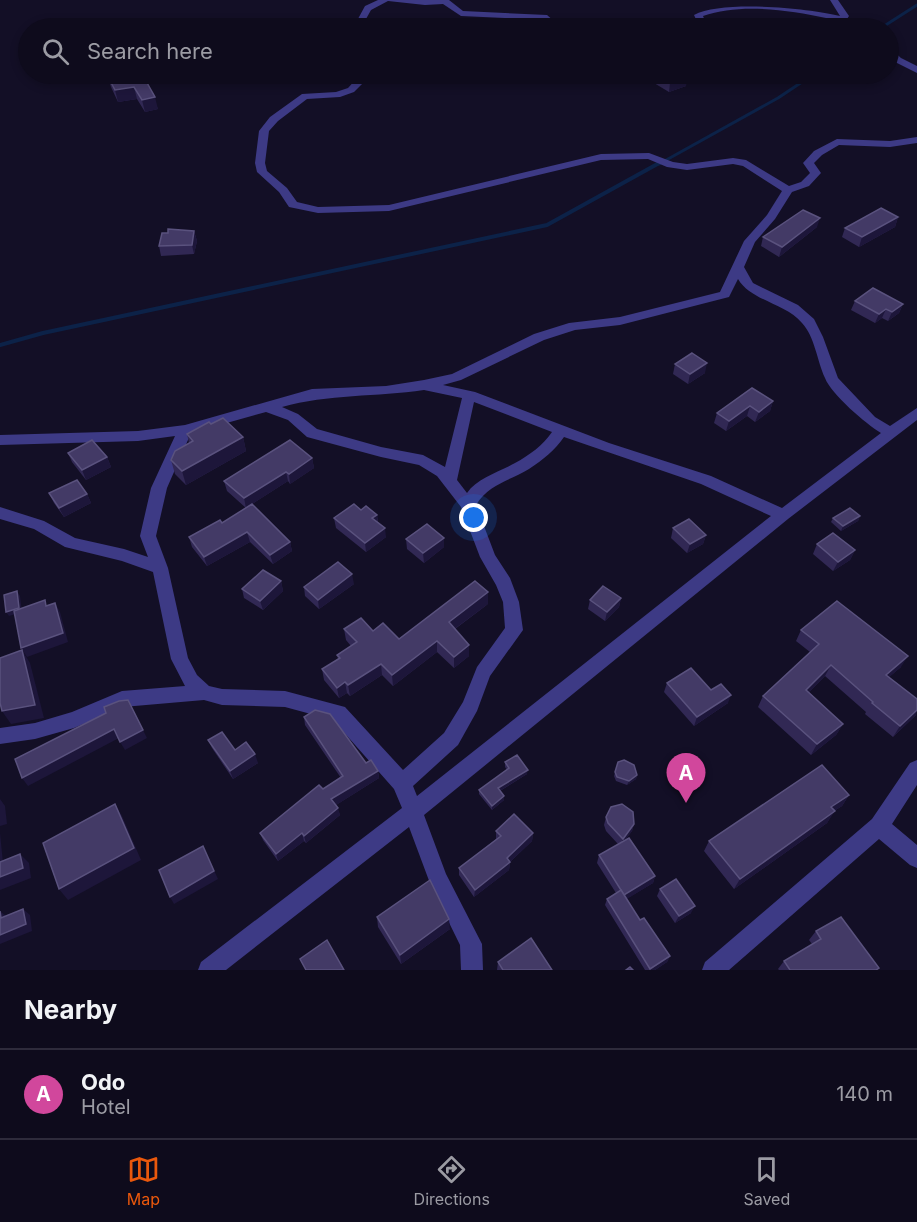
<!DOCTYPE html>
<style>
:root{--surface:#0e0b1c;--page:#171425;--text:#f1f3f6;--muted:#9b9ba3;--line:#2e2b3b;--accent:#ea580c}
body{margin:0;font-family:Inter,sans-serif;background:var(--page);color:var(--text)}
.you{position:absolute;left:474px;top:518px;width:21px;height:21px;margin:-15px;border:4px solid #fff;border-radius:50%;background:#1a73e8;box-shadow:0 0 0 9px #1a73e833}
.badge{display:grid;place-items:center;width:39px;height:39px;border-radius:50%;background:var(--accent);color:#fff;font-size:20px;font-weight:700}
.pin{position:absolute;translate:-50% -50px;filter:drop-shadow(0 2px 3px #0008)}
.pin::after{content:'';position:absolute;top:32px;width:21px;height:18px;background:inherit;clip-path:polygon(0 0,100% 0,50% 100%)}
.list{margin:0;padding:0;list-style:none}
h2{display:flex;justify-content:space-between;align-items:center;height:78px;margin:0;padding:0 24px;font-size:26px}
h2 small{font-size:20px;font-weight:400;color:var(--muted)}
.list li{display:grid;grid-template-columns:39px 1fr auto;gap:18px;align-items:center;box-sizing:border-box;height:90px;padding:0 24px;border-top:2px solid var(--line)}
.list b{display:block;font-size:22px;white-space:nowrap}
.list p{margin:0;font-size:20px;white-space:nowrap;color:var(--muted)}
.list em{font-size:20px;font-style:normal;color:var(--muted)}
.icon{flex:none;width:33px;height:33px;fill:none;stroke:currentColor;stroke-width:2;stroke-linecap:round;stroke-linejoin:round}
.map{position:relative;flex:none;width:917px;height:970px;overflow:hidden}
.search{position:absolute;background:var(--surface);box-shadow:0 3px 9px #0003;left:18px;right:18px;top:18px;height:66px;display:flex;align-items:center;gap:15px;box-sizing:border-box;padding:0 21px;border-radius:33px;color:var(--muted);font-size:22px}
.sheet{height:168px;background:var(--surface)}
nav{display:flex;justify-content:space-around;align-items:center;box-sizing:border-box;height:84px;border-top:2px solid var(--line);background:var(--surface);font-size:16px;color:var(--muted)}
nav a{display:grid;justify-items:center;gap:3px}
nav .on{color:var(--accent)}
.map>svg:first-child{display:block}
</style>
<div class="map">
<svg width="917" height="970" viewBox="0 0 917 970">
<rect width="100%" height="100%" fill="#130f26"/>
<g fill="none" stroke-linecap="round" stroke-linejoin="round">
<g stroke="#0c2248" stroke-width="3">
<polyline points="881,28 917,5"/>
<polyline points="659,164 778,98 814,74"/>
</g>
<polyline stroke="#0c2248" stroke-width="4" points="0,345 43,333 547,225 661,162"/>
<g fill="#3d3a85" fill-rule="evenodd">
<polygon points="378,0 449,0 463,11 547,15 562,28 553,28 545,20 461,16 443,4 425,5 388,1 371,10 361,28 353,28 365,6"/>
<path d="M830 0H838L849 16 847 19 865 28C846 28 844 21 826 18 788 10 740 3 703 16L708 28H700L694 15C722 0 807 8 840 16Z"/>
<polygon points="888,46 901,58 917,66 917,73 895,62 888,55"/>
<path d="M359 74H367L368 78 354 92 340 97 307 99 278 121 269 131 265 163 267 171 287 188 297 202 318 207 389 205 601 154 649 153 673 162 687 164 733 158 746 160 789 186 801 182 810 173 803 163 814 151 837 139 890 141 917 137V143L890 147 839 145 822 155 814 163 821 173 809 186 792 192 775 219 755 242 744 267 753 283 798 305 814 319 823 337 838 378 875 417 890 426 917 408V420L788 519 424 815 446 874 482 944 483 970H461L460 945 431 886 409 827 226 970H198L201 962 402 808 394 789 333 720 285 707 222 705 204 700 123 707 74 728 35 739 0 744V728L35 723 72 712 122 691 185 686 171 659 153 572 122 561 65 547 34 529 0 519V507L44 521 75 538 124 549 148 557 140 536 151 488 175 436 138 441 0 445V435L138 431 185 425 312 389 386 386 424 380 452 374 534 334 569 323 620 317 720 292 744 241 767 215 782 191 743 166 733 164 687 170 667 167 648 159 601 160 389 211 318 213 289 207 279 192 257 172 255 163 259 131 270 117 302 94 336 92 348 88 358 77ZM738 279C751 301 785 303 802 323 815 337 817 361 825 378 831 394 866 424 881 433L782 508 711 476 609 443 475 392 443 385 461 380 544 340 575 330 620 325 729 297ZM424 390 462 398 445 467 423 455 381 447 317 429 298 414 282 407C328 394 377 397 424 390ZM474 402 552 432C543 445 530 455 515 463 499 472 477 478 467 493L457 480ZM266 412 288 420 307 437 381 457 419 465 437 476 461 507 480 557 496 585 503 602 505 628 477 667 463 702 444 733 403 770 345 707 285 691 222 689 209 686 197 675 188 658 168 568 156 536 167 488 191 433ZM564 437 701 484 771 516 417 796 413 786 458 745 477 711 490 676 523 630 519 602 510 578 495 555 476 505C489 484 509 481 529 469 543 460 555 450 564 437Z"/>
<polygon points="917,760 917,785 892,824 917,845 917,868 910,865 879,839 729,970 702,970 705,962 872,819 910,763"/>
</g>
</g>
<g fill="#312854">
<polygon points="142,74 158,109 145,112 137,99 118,102 111,87 107,75"/>
<polygon points="646,74 682,74 686,86 669,92 654,83 655,80"/>
<polygon points="898,217 895,227 859,247 842,237 845,228"/>
<polygon points="817,227 779,257 761,246 763,237"/>
<polygon points="194,231 197,241 194,254 161,256 159,246"/>
<polygon points="855,301 903,304 899,313 888,321 882,318 875,323 851,310"/>
<polygon points="675,364 705,373 688,384 673,374"/>
<polygon points="773,401 770,411 755,422 747,416 726,431 714,423 717,413"/>
<polygon points="211,424 243,437 246,451 186,485 175,474 171,460 189,443 187,434"/>
<polygon points="68,453 107,457 111,467 86,480 72,462"/>
<polygon points="312,458 314,468 290,484 288,481 246,508 227,491 224,481"/>
<polygon points="49,493 87,494 91,503 64,517 54,503"/>
<polygon points="361,510 377,515 378,522 386,537 366,552 336,528 334,518"/>
<polygon points="860,516 858,521 841,531 831,522 833,518"/>
<polygon points="222,523 290,542 292,551 273,564 250,542 207,566 192,547 189,537"/>
<polygon points="673,528 706,535 703,544 687,553 671,538"/>
<polygon points="406,539 444,547 424,563 407,549"/>
<polygon points="817,544 855,550 850,560 833,571 813,554"/>
<polygon points="281,581 283,591 263,610 244,598 242,589"/>
<polygon points="354,584 319,609 305,596 304,587"/>
<polygon points="621,598 619,607 605,621 588,609 590,600"/>
<polygon points="488,604 455,629 469,645 469,656 454,668 437,652 393,686 382,675 350,696 347,693 339,698 324,680 322,669 338,659 337,655 351,646 346,640 344,629 373,631 399,639"/>
<polygon points="801,630 901,667 889,677 916,715 893,737 865,714 866,712 825,676 809,692 843,724 836,735 811,755 758,707 763,696 810,652 796,641"/>
<polygon points="667,683 711,690 728,703 694,726 664,692"/>
<polygon points="304,717 378,771 379,778 336,805 340,815 306,843 304,841 278,861 263,840 260,833 323,789 341,778 305,725"/>
<polygon points="208,740 235,750 258,763 233,779 212,748"/>
<polygon points="505,762 527,774 500,791 504,796 504,800 492,810 479,794 479,790 507,770 505,767"/>
<polygon points="618,762 637,775 636,779 627,785 616,781 614,776"/>
<polygon points="849,795 842,806 834,811 827,823 734,889 704,851 709,841"/>
<polygon points="606,817 634,824 632,831 625,840 655,876 653,883 626,899 640,920 670,956 667,962 655,970 645,970 605,905 607,899 616,893 597,863 599,855 618,844 606,831 604,825"/>
<polygon points="496,831 533,833 532,841 510,862 509,870 474,897 459,875 459,868 496,839"/>
<polygon points="660,889 691,913 675,923 657,896"/>
<polygon points="377,917 450,929 401,964 378,927"/>
<polygon points="816,931 879,968 877,970 779,970 778,969 784,961 812,944 809,940"/>
<polygon points="498,962 552,970 497,970"/>
</g>
<g fill="#1d163a">
<polygon points="688,77 686,86 669,92 670,83"/>
<polygon points="134,87 137,99 118,102 115,90"/>
<polygon points="155,97 158,109 145,112 142,100"/>
<polygon points="898,217 895,227 859,247 862,237"/>
<polygon points="820,218 817,227 779,257 782,247"/>
<polygon points="194,231 197,241 194,254 192,245"/>
<polygon points="903,304 899,313 888,321 892,312"/>
<polygon points="886,309 882,318 875,323 879,314"/>
<polygon points="707,363 705,373 688,384 690,374"/>
<polygon points="773,401 770,411 755,422 759,412"/>
<polygon points="750,406 747,416 726,431 729,421"/>
<polygon points="243,437 246,451 186,485 182,471"/>
<polygon points="107,457 111,467 86,480 82,470"/>
<polygon points="312,458 314,468 290,484 289,474"/>
<polygon points="286,472 288,481 246,508 244,498"/>
<polygon points="87,494 91,503 64,517 59,508"/>
<polygon points="377,515 378,524 372,518"/>
<polygon points="860,516 858,521 841,531 843,526"/>
<polygon points="385,528 386,537 366,552 365,543"/>
<polygon points="247,532 250,542 207,566 204,557"/>
<polygon points="706,535 703,544 687,553 690,544"/>
<polygon points="444,538 444,547 424,563 423,553"/>
<polygon points="290,542 292,551 273,564 270,555"/>
<polygon points="855,550 850,560 833,571 838,562"/>
<polygon points="352,574 354,584 319,609 318,600"/>
<polygon points="281,581 283,591 263,610 260,601"/>
<polygon points="17,591 20,596 22,612 9,616 6,612"/>
<polygon points="488,592 488,604 449,633 449,622"/>
<polygon points="621,598 619,607 605,621 607,612"/>
<polygon points="55,603 60,612 68,642 27,657 21,648"/>
<polygon points="437,641 437,652 393,686 392,675"/>
<polygon points="469,645 469,656 454,668 454,657"/>
<polygon points="22,650 30,663 44,718 11,724 2,711"/>
<polygon points="908,656 901,667 879,686 886,675"/>
<polygon points="381,664 382,675 350,696 348,685"/>
<polygon points="831,665 825,676 800,701 806,690"/>
<polygon points="345,682 347,693 339,698 337,688"/>
<polygon points="731,695 728,703 694,726 697,717"/>
<polygon points="917,710 916,715 893,737 900,726"/>
<polygon points="843,724 836,735 811,755 817,744"/>
<polygon points="114,729 119,738 28,786 22,778"/>
<polygon points="143,730 147,738 125,750 120,742"/>
<polygon points="255,754 258,763 233,779 230,771"/>
<polygon points="528,770 527,774 498,792 498,788"/>
<polygon points="378,771 379,778 333,807 331,799"/>
<polygon points="637,775 636,779 627,785 629,781"/>
<polygon points="849,795 842,806 823,818 831,807"/>
<polygon points="504,796 504,800 492,810 492,806"/>
<polygon points="0,799 5,806 7,824 0,826"/>
<polygon points="115,804 122,816 141,860 68,900 59,889"/>
<polygon points="338,808 340,815 306,843 304,836"/>
<polygon points="835,811 827,823 734,889 740,879"/>
<polygon points="634,824 632,831 620,847 623,839"/>
<polygon points="0,833 4,873 0,870"/>
<polygon points="302,833 304,841 278,861 276,854"/>
<polygon points="533,833 532,841 510,862 509,870 474,897 475,890"/>
<polygon points="203,846 218,879 174,904 170,897"/>
<polygon points="20,854 29,863 31,878 0,890 0,877"/>
<polygon points="655,876 653,883 622,902 624,895"/>
<polygon points="695,906 691,913 675,923 679,916"/>
<polygon points="23,909 30,915 32,931 0,944 0,935"/>
<polygon points="0,911 7,917 1,918"/>
<polygon points="449,919 450,929 401,964 400,955"/>
<polygon points="670,956 667,962 655,970 650,970"/>
</g>
<g fill="#433a66" stroke="#5a527e" stroke-width="1.5">
<polygon points="113,74 142,74 155,97 142,100 134,87 115,90 107,75"/>
<polygon points="656,74 682,74 688,77 670,83"/>
<polygon points="881,208 898,217 862,237 845,228"/>
<polygon points="803,210 820,218 782,247 763,237"/>
<polygon points="168,229 194,231 192,245 159,246 162,233 168,233"/>
<polygon points="873,288 903,304 892,312 886,309 879,314 855,301"/>
<polygon points="692,353 707,363 690,374 675,364"/>
<polygon points="752,388 773,401 759,412 750,406 729,421 717,413"/>
<polygon points="223,418 243,437 182,471 171,460 175,451 193,441 187,434 209,422 211,424"/>
<polygon points="92,440 107,457 82,470 68,453"/>
<polygon points="290,440 312,458 289,474 286,472 244,498 224,481"/>
<polygon points="77,480 87,494 59,508 49,493"/>
<polygon points="252,504 290,542 270,555 247,532 204,557 189,537 220,520 222,523"/>
<polygon points="354,504 361,510 366,506 377,515 372,518 385,528 365,543 334,518"/>
<polygon points="850,508 860,516 843,526 833,518"/>
<polygon points="689,519 706,535 690,544 673,528"/>
<polygon points="427,524 444,538 423,553 406,539"/>
<polygon points="833,533 855,550 838,562 817,544"/>
<polygon points="338,562 352,574 318,600 304,587"/>
<polygon points="263,570 281,581 260,601 242,589"/>
<polygon points="475,581 488,592 449,622 469,645 454,657 437,641 392,675 381,664 348,685 345,682 337,688 322,669 340,658 337,655 357,642 344,629 361,618 373,631 383,623 399,639"/>
<polygon points="603,586 621,598 607,612 590,600"/>
<polygon points="17,591 19,608 6,612 4,595"/>
<polygon points="45,600 46,606 55,603 63,633 21,648 14,611"/>
<polygon points="837,601 908,656 886,675 917,699 917,710 900,726 872,703 873,702 831,665 806,690 843,724 817,744 763,696 819,644 801,630"/>
<polygon points="22,650 35,705 2,711 0,703 0,658"/>
<polygon points="691,668 711,690 721,684 731,695 697,717 667,683"/>
<polygon points="128,700 143,730 120,742 114,729 22,778 15,759 106,713 104,707 119,701"/>
<polygon points="315,710 330,714 366,763 371,760 378,771 331,799 338,808 304,836 302,833 276,854 260,833 319,785 323,789 343,776 304,717"/>
<polygon points="222,732 235,750 246,742 255,754 230,771 208,740"/>
<polygon points="517,755 528,770 498,788 504,796 492,806 479,790 509,768 505,762"/>
<polygon points="624,760 634,765 637,775 629,781 617,777 615,772 618,762"/>
<polygon points="822,765 849,795 831,807 835,811 740,879 709,841"/>
<polygon points="115,804 134,848 59,889 43,843"/>
<polygon points="622,804 633,812 634,824 623,839 608,823 606,817 611,807"/>
<polygon points="514,814 533,833 507,858 510,862 475,890 459,868 501,836 496,831"/>
<polygon points="629,838 655,876 624,895 599,855"/>
<polygon points="203,846 214,871 170,897 159,870"/>
<polygon points="20,854 23,868 0,877 0,862"/>
<polygon points="676,879 695,906 679,916 660,889"/>
<polygon points="430,880 449,919 400,955 377,917"/>
<polygon points="621,890 640,920 644,918 670,956 650,969 607,899"/>
<polygon points="23,909 26,924 0,935 0,911 1,918"/>
<polygon points="841,917 879,968 876,970 790,970 784,961 821,939 816,931"/>
<polygon points="531,938 552,970 503,970 498,962"/>
<polygon points="327,940 344,970 306,970 300,959"/>
<polygon points="630,967 633,970 626,970"/>
</g>
</svg>
<div class="you"></div>
<div class="pin badge" style="left:686px;top:803px;background:#d1479c">A</div>
<div class="search"><svg class="icon" aria-label="search" viewBox="0 0 24 24"><circle cx="10" cy="10" r="6"/><path d="M15 15l6 6"/></svg>Search here</div>
</div>
<section class="sheet">
<h2>Nearby<small></small></h2>
<ul class="list">
<li><span class="badge" style="background:#d1479c">A</span><div><b>Odo</b><p>Hotel</p></div><em>140 m</em></li>
</ul>
</section>
<nav>
<a class="on"><svg class="icon" aria-label="map" viewBox="0 0 24 24"><path d="M3 6l6-2 6 2 6-2v14l-6 2-6-2-6 2zM9 4v14M15 6v14"/></svg>Map</a>
<a><svg class="icon" aria-label="directions" viewBox="0 0 24 24"><path d="M12 3l9 9-9 9-9-9zM9 14v-3h6M13 9l2 2-2 2"/></svg>Directions</a>
<a><svg class="icon" aria-label="saved" viewBox="0 0 24 24"><path d="M7 4h10v16l-5-4-5 4z"/></svg>Saved</a>
</nav>
